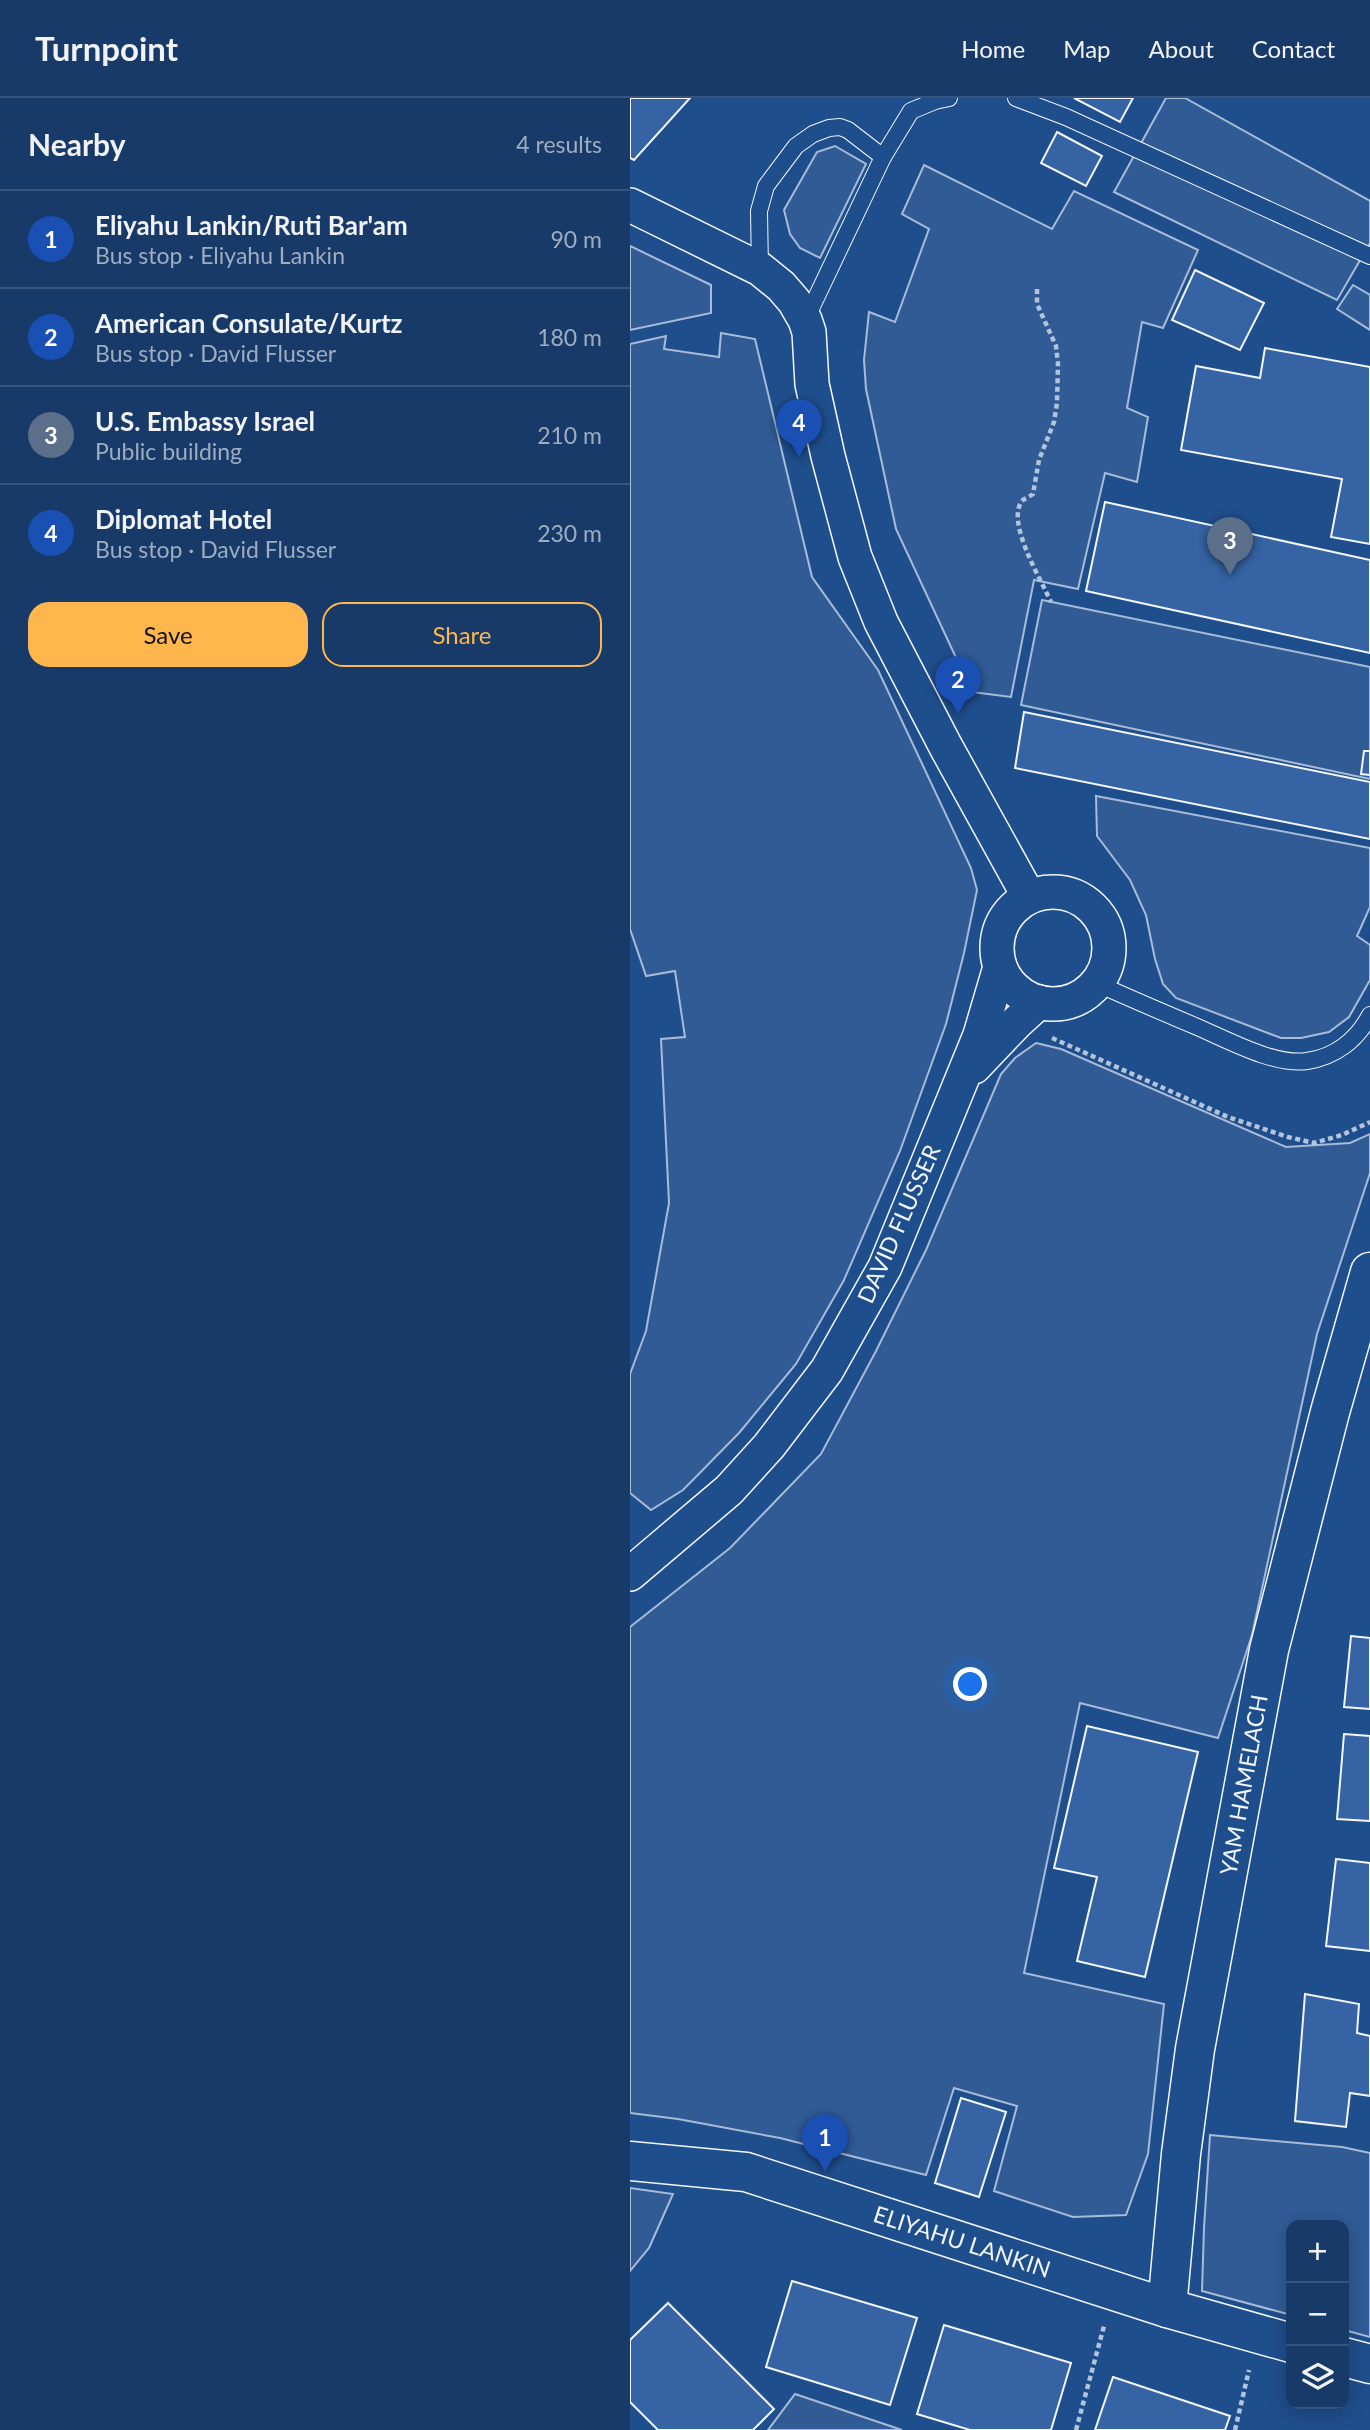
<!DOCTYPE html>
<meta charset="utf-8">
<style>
:root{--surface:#173a69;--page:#20416f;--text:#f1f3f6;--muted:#9eadc0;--line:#36547d;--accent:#ffb74d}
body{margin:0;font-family:Lato,sans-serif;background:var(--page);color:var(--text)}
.controls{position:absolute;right:21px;bottom:21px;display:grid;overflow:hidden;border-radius:14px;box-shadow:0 4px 18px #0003}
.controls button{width:63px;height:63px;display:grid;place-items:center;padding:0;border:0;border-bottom:2px solid var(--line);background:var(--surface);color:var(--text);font:35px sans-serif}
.you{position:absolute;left:341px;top:1587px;width:24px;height:24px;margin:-18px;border:5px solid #fff;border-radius:50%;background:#1a73e8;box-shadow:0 0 0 10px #1a73e833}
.badge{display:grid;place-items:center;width:46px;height:46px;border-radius:50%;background:var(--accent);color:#fff;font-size:23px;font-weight:700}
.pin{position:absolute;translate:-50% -58px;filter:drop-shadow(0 2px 4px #0008)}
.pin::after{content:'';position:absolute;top:37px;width:24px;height:21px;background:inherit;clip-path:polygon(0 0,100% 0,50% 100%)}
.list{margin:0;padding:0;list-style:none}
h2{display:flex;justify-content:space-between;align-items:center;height:91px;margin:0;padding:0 28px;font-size:30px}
h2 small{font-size:23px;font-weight:400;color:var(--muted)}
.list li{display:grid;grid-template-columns:46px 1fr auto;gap:21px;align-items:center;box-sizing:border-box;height:98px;padding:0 28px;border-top:2px solid var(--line)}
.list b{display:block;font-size:26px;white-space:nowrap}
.list p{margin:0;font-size:23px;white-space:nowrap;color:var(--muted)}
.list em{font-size:23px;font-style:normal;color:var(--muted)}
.actions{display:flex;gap:14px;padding:21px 28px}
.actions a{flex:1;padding:16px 0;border:2px solid var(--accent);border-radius:21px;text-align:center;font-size:24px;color:var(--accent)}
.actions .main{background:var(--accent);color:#111}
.icon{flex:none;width:38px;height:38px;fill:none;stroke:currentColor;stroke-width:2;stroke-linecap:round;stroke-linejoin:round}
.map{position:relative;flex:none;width:740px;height:2332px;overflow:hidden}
header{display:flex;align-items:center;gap:42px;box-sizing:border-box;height:98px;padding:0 35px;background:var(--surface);border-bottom:2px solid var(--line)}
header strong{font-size:33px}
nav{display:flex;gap:38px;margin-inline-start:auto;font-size:24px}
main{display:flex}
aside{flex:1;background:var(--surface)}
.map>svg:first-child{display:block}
</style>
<header>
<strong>Turnpoint</strong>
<nav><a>Home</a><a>Map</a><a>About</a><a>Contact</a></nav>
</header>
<main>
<aside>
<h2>Nearby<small>4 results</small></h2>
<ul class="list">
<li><span class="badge" style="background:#1a4fb4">1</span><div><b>Eliyahu Lankin/Ruti Bar'am</b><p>Bus stop · Eliyahu Lankin</p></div><em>90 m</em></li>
<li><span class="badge" style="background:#1a4fb4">2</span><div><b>American Consulate/Kurtz</b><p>Bus stop · David Flusser</p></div><em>180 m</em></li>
<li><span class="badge" style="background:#5c6f8a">3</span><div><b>U.S. Embassy Israel</b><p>Public building</p></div><em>210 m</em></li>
<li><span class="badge" style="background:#1a4fb4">4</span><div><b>Diplomat Hotel</b><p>Bus stop · David Flusser</p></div><em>230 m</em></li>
</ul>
<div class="actions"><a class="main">Save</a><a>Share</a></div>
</aside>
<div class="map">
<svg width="740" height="2332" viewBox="0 0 740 2332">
<rect width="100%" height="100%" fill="#1f4e8c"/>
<g fill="#305b95" stroke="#a8bbd7" stroke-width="2">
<polygon points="536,0 555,0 740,103 740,145 707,202 484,94"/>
<polygon points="205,48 236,66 190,160 170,150 160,136 154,112 187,54"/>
<polygon points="294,67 422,131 444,93 568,152 533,230 512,224 497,310 518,319 507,384 475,375 448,491 404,482 381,599 342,594 266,431 236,291 234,262 239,214 265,224 299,131 272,116"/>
<polygon points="0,148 81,187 81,215 0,232"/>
<polygon points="723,187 740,197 740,232 707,211"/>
<polygon points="91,235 125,241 182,479 248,572 341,770 347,792 334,855 316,926 270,1053 214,1182 166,1266 109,1335 53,1392 21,1412 0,1395 0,1276 16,1233 39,1105 31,941 55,939 45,873 16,878 0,831 0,246 36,238 34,251 89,259"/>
<polygon points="412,502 740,569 740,681 391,607"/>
<polygon points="466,698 740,750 740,809 727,838 740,847 740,882 719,919 699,934 671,940 651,940 546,900 533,886 525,861 516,817 500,782 467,738"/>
<polygon points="406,945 431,951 656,1049 720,1045 740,1036 740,1075 687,1236 622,1537 588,1640 450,1605 394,1875 534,1906 518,2056 496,2117 443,2119 364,2093 387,2008 324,1990 296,2077 150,2040 48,2021 0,2015 0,1529 100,1450 191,1356 246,1253 296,1152 371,976 385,960"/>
<polygon points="580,2037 712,2049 740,2055 740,2239 714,2232 714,2127 661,2127 661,2217 572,2193 574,2130"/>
<polygon points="0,2090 43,2096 19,2150 0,2173"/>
<polygon points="165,2296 272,2332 138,2332"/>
</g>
<g fill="#3563a3" stroke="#f2f6ff" stroke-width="2">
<polygon points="0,0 60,0 4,62 0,60"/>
<polygon points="444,0 503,0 490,24"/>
<polygon points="427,34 472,58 456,88 411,65"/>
<polygon points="565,172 634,205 610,252 542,222"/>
<polygon points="635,250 740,269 740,446 701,439 712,381 551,352 566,268 630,280"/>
<polygon points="475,404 740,462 740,555 456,493"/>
<polygon points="394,614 740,684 740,741 385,670"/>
<polygon points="734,653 740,653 740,677 731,676"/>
<polygon points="721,1538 740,1540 740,1611 714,1609"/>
<polygon points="457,1628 568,1654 515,1879 447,1863 467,1779 424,1770"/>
<polygon points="714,1636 740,1638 740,1723 707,1721"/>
<polygon points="706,1761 740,1765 740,1853 696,1848"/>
<polygon points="675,1896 729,1906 727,1935 740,1938 740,1998 720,1995 716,2029 665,2023"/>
<polygon points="331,2000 376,2014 349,2099 305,2085"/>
<polygon points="162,2183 287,2220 260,2307 136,2269"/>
<polygon points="38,2205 144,2311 123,2332 28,2332 0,2304 0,2242"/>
<polygon points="314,2227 441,2265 421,2332 340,2332 287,2316"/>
<polygon points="483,2279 600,2318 595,2332 465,2332"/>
</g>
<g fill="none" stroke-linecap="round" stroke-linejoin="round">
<defs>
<g id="lane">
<polyline points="386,0 436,19 740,158"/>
<polyline points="130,171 129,113 136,88 166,48 183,36 199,30 210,29 218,32 253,59"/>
<polyline points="176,221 253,59 281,13 305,3 319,0"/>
<path d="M466 885C499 900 532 914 565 928 596 941 644 968 677 963 705 959 727 942 740 917"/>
</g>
<g id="street">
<polyline points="0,107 130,171 151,188 164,203 175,222 179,234 182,286 198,358 225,459 251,524 316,649 399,799"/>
<circle cx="423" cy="850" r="56"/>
<polyline points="344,969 386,925 409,904"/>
<polyline points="0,1476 99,1392 139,1348 197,1272 255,1169 350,937 370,869"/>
</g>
<g id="secondary">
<polyline points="0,2063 116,2074 537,2210 661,2245"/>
<polyline points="537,2210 551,2056 565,1951 639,1552 700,1314 740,1174"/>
<polyline points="714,2259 740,2266"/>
</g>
</defs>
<use href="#lane" stroke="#f2f6ff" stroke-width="18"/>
<use href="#street" stroke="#f2f6ff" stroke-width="36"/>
<use href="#secondary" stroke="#f2f6ff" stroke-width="41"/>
<g stroke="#b3c4dc" stroke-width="4.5" stroke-dasharray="5 3.5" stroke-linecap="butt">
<path d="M407 191V206L426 248 428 266 427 305 424 324 409 362 403 396C402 397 394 401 393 402 374 422 412 483 421 504"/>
<polyline points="422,940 598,1019 658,1039 684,1045 712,1037 740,1024"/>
<polyline points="446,2332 474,2228"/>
<polyline points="605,2332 619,2272"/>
</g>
<use href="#lane" stroke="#1f4e8c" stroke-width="16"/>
<use href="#street" stroke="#1f4e8c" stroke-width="33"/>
<use href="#secondary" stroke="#1f4e8c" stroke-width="38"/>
</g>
<g text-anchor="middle" stroke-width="5" stroke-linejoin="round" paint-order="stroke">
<g font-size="23" fill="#f2f6ff" stroke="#1f4e8c">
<text transform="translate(269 1126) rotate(-66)" y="8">DAVID FLUSSER</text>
<text transform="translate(614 1687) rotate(-80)" y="8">YAM HAMELACH</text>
<text transform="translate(332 2144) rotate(18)" y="8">ELIYAHU LANKIN</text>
</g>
</g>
</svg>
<div class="controls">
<button>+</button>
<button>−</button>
<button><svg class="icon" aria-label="layers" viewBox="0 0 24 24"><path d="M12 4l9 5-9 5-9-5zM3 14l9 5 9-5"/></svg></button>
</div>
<div class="you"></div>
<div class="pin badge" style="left:195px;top:2074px;background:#1a4fb4">1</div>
<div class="pin badge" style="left:328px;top:616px;background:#1a4fb4">2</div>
<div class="pin badge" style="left:600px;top:477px;background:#5c6f8a">3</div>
<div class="pin badge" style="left:169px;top:359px;background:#1a4fb4">4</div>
</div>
</main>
